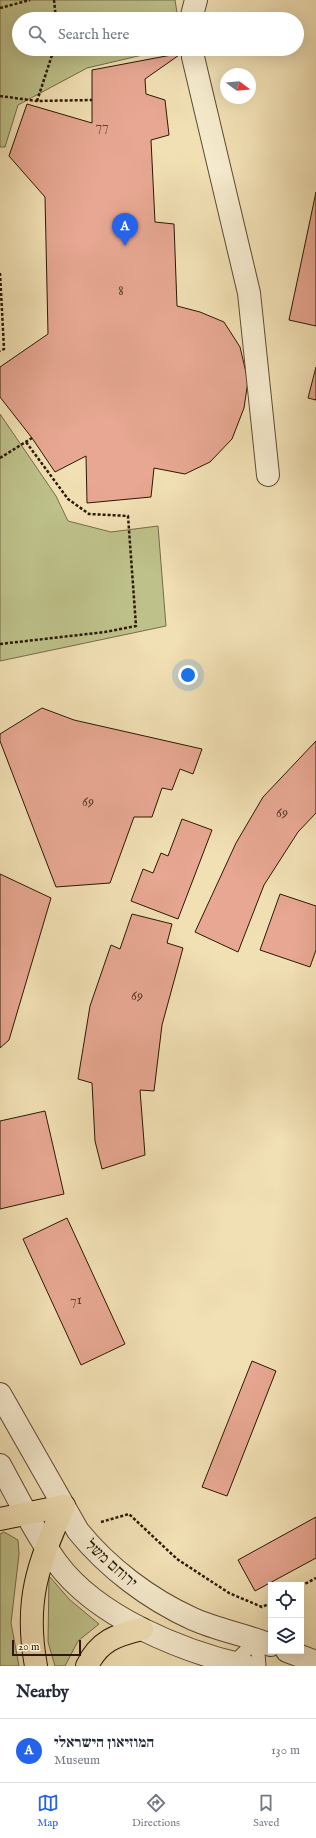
<!DOCTYPE html>
<meta charset="utf-8">
<style>
:root{--surface:#fff;--page:#f2f2f3;--text:#1f2937;--muted:#747a83;--line:#e0e1e3;--accent:#2563eb}
body{margin:0;font-family:"IM FELL English","Frank Ruhl Libre",serif;background:var(--page);color:var(--text)}
.controls{position:absolute;right:12px;bottom:12px;display:grid;overflow:hidden;border-radius:0px;box-shadow:0 4px 16px #0002}
.controls button{width:36px;height:36px;display:grid;place-items:center;padding:0;border:0;border-bottom:1px solid var(--line);background:var(--surface);color:var(--text);font:20px sans-serif}
.compass{position:absolute;left:220px;top:68px;width:36px;height:36px;border-radius:50%;background:var(--surface);box-shadow:0 4px 16px #0002;rotate:106deg}
.scale{position:absolute;left:12px;bottom:10px;width:69px;box-sizing:border-box;padding-left:4px;border:2px solid #2c1804;border-top:0;font-size:11px;line-height:14px;white-space:nowrap;color:#2c1804;-webkit-text-stroke:3px #f6ebce;paint-order:stroke}
.you{position:absolute;left:188px;top:675px;width:14px;height:14px;margin:-10px;border:3px solid #fff;border-radius:50%;background:#1a73e8;box-shadow:0 0 0 6px #1a73e833}
.badge{display:grid;place-items:center;width:26px;height:26px;border-radius:50%;background:var(--accent);color:#fff;font-size:13px;font-weight:700}
.pin{position:absolute;translate:-50% -33px;filter:drop-shadow(0 1px 2px #0008)}
.pin::after{content:'';position:absolute;top:21px;width:14px;height:12px;background:inherit;clip-path:polygon(0 0,100% 0,50% 100%)}
.list{margin:0;padding:0;list-style:none}
h2{display:flex;justify-content:space-between;align-items:center;height:52px;margin:0;padding:0 16px;font-size:17px}
h2 small{font-size:13px;font-weight:400;color:var(--muted)}
.list li{display:grid;grid-template-columns:26px 1fr auto;gap:12px;align-items:center;box-sizing:border-box;height:64px;padding:0 16px;border-top:1px solid var(--line)}
.list b{display:block;font-size:15px;white-space:nowrap}
.list p{margin:0;font-size:13px;white-space:nowrap;color:var(--muted)}
.list em{font-size:13px;font-style:normal;color:var(--muted)}
.icon{flex:none;width:22px;height:22px;fill:none;stroke:currentColor;stroke-width:2;stroke-linecap:round;stroke-linejoin:round}
.map{position:relative;flex:none;width:316px;height:1666px;overflow:hidden}
.search{position:absolute;background:var(--surface);box-shadow:0 4px 16px #0002;left:12px;right:12px;top:12px;height:44px;display:flex;align-items:center;gap:10px;box-sizing:border-box;padding:0 14px;border-radius:22px;color:var(--muted);font-size:15px}
.sheet{height:116px;background:var(--surface)}
nav{display:flex;justify-content:space-around;align-items:center;box-sizing:border-box;height:56px;border-top:1px solid var(--line);background:var(--surface);font-size:11px;color:var(--muted)}
nav a{display:grid;justify-items:center;gap:2px}
nav .on{color:var(--accent)}
.map>svg:first-child{display:block}
</style>
<div class="map">
<svg width="316" height="1666" viewBox="0 0 316 1666">
<rect width="100%" height="100%" fill="#f1e0b4"/>
<filter id="stains"><feTurbulence type="fractalNoise" baseFrequency=".005" numOctaves="4"/><feColorMatrix values="0 0 0 0 .2 0 0 0 0 .09 0 0 0 0 .02 0 0 0 .5 -.17"/></filter>
<radialGradient id="worn" r=".72"><stop offset=".6" stop-color="#630" stop-opacity="0"/><stop offset="1" stop-color="#630" stop-opacity=".3"/></radialGradient>
<g fill="#bec18a" stroke="#756c47">
<polygon points="0,0 175,0 178,19 19,19 19,49 168,49 87,68 18,105 5,147 0,147"/>
<polygon points="0,414 56,496 68,521 111,532 158,526 166,626 0,661"/>
<polygon points="4,1532 18,1540 19,1554 11,1623 19,1666 0,1666 0,1534"/>
<polygon points="49,1576 70,1600 99,1624 78,1641 65,1666 55,1666 48,1642"/>
</g>
<g fill="#e7a792" stroke="#2c1804">
<polygon points="182,53 145,79 146,94 165,100 169,135 151,140 155,222 174,224 177,306 200,312 224,322 240,347 248,381 244,408 232,439 210,462 185,474 154,468 151,497 87,503 86,456 55,472 32,438 0,397 0,367 48,334 45,197 9,156 27,104 92,123 92,70"/>
<polygon points="316,192 316,326 289,320"/>
<polygon points="316,367 316,400 308,398"/>
<polygon points="42,708 74,720 202,749 193,774 180,769 172,790 162,788 152,817 134,817 110,883 56,887 0,741 0,734"/>
<polygon points="316,741 316,813 298,832 264,885 238,952 195,932 236,843 263,797"/>
<polygon points="182,819 212,830 178,919 131,901 143,869 153,873 161,853 168,856"/>
<polygon points="0,874 51,898 9,1040 0,1048"/>
<polygon points="280,894 316,906 316,950 310,967 260,950"/>
<polygon points="132,914 172,924 167,943 183,948 162,1025 154,1091 140,1090 145,1155 102,1169 95,1141 92,1083 78,1079 90,1006 111,945 120,949"/>
<polygon points="45,1111 64,1194 0,1209 0,1121"/>
<polygon points="67,1218 125,1344 81,1365 23,1239"/>
<polygon points="252,1361 276,1371 227,1496 202,1487"/>
<polygon points="316,1517 316,1558 255,1591 238,1560"/>
</g>
<g fill="none" stroke-linecap="round" stroke-linejoin="round">
<defs>
<g id="service">
<polyline points="257,1640 259,1666"/>
<polyline points="230,1666 257,1640"/>
</g>
<g id="minor">
<polyline points="191,19 196,0"/>
<polyline points="193,49 193,57 249,293 268,475"/>
</g>
<g id="tertiary">
<path d="M0 1394 78 1531C108 1568 149 1599 193 1619 218 1630 246 1635 271 1645"/>
<path d="M0 1465C18 1498 35 1533 57 1563 97 1617 181 1651 246 1666"/>
<polyline points="287,1651 316,1662"/>
</g>
<g id="motorway">
<polyline points="0,1519 64,1506"/>
<path d="M36 1666C24 1601 38 1564 64 1506"/>
<path d="M87 1666C99 1641 116 1635 142 1629"/>
</g>
</defs>
<use href="#service" stroke="#5d4a30" stroke-width="15"/>
<use href="#minor" stroke="#5d4a30" stroke-width="24"/>
<use href="#tertiary" stroke="#5d4a30" stroke-width="24"/>
<use href="#motorway" stroke="#2c1804" stroke-width="24"/>
<g stroke="#2c1804" stroke-width="2.5" stroke-dasharray="3 2" stroke-linecap="butt">
<polyline points="54,0 56,19"/>
<polyline points="0,8 30,0"/>
<polyline points="0,96 37,101 92,100"/>
<polyline points="37,101 54,49"/>
<polyline points="0,273 4,349 0,351"/>
<polyline points="0,458 32,438"/>
<polyline points="0,644 105,632 136,626 128,516 89,514 68,499 26,442"/>
<polyline points="101,1522 129,1514 177,1559 229,1593 262,1607 271,1603"/>
<polyline points="301,1586 316,1578"/>
</g>
<use href="#service" stroke="#f6ebce" stroke-width="13"/>
<use href="#minor" stroke="#f6ebce" stroke-width="22"/>
<use href="#tertiary" stroke="#f6ebce" stroke-width="22"/>
<use href="#motorway" stroke="#f1e0b4" stroke-width="22"/>
</g>
<g text-anchor="middle" stroke-width="3" stroke-linejoin="round" paint-order="stroke">
<g font-size="14" fill="#5b3c28">
<text x="102" y="130">77</text>
<text x="121" y="295">8</text>
<text x="88" y="806">69</text>
<text x="282" y="817">69</text>
<text x="137" y="1000">69</text>
<text x="76" y="1304">71</text>
</g>
<g font-size="16" fill="#2c1804" stroke="#f6ebce">
<text transform="translate(112 1563) rotate(42)" y="6">ירוחם משל</text>
</g>
</g>
<rect width="100%" height="100%" filter="url(#stains)"/>
<rect width="100%" height="100%" fill="url(#worn)"/>
</svg>
<div class="controls">
<button><svg class="icon" aria-label="locate" viewBox="0 0 24 24"><circle cx="12" cy="12" r="6"/><path d="M12 2v4M12 18v4M2 12h4M18 12h4"/></svg></button>
<button><svg class="icon" aria-label="layers" viewBox="0 0 24 24"><path d="M12 4l9 5-9 5-9-5zM3 14l9 5 9-5"/></svg></button>
</div>
<svg class="compass" viewBox="-18 -18 36 36"><path d="M0-13l5 13h-10z" fill="#e53935"/><path d="M0 13l5-13h-10z" fill="#747a83"/></svg>
<div class="scale">20 m</div>
<div class="you"></div>
<div class="pin badge" style="left:125px;top:246px">A</div>
<div class="search"><svg class="icon" aria-label="search" viewBox="0 0 24 24"><circle cx="10" cy="10" r="6"/><path d="M15 15l6 6"/></svg>Search here</div>
</div>
<section class="sheet">
<h2>Nearby<small></small></h2>
<ul class="list">
<li><span class="badge">A</span><div><b>המוזיאון הישראלי</b><p>Museum</p></div><em>130 m</em></li>
</ul>
</section>
<nav>
<a class="on"><svg class="icon" aria-label="map" viewBox="0 0 24 24"><path d="M3 6l6-2 6 2 6-2v14l-6 2-6-2-6 2zM9 4v14M15 6v14"/></svg>Map</a>
<a><svg class="icon" aria-label="directions" viewBox="0 0 24 24"><path d="M12 3l9 9-9 9-9-9zM9 14v-3h6M13 9l2 2-2 2"/></svg>Directions</a>
<a><svg class="icon" aria-label="saved" viewBox="0 0 24 24"><path d="M7 4h10v16l-5-4-5 4z"/></svg>Saved</a>
</nav>
